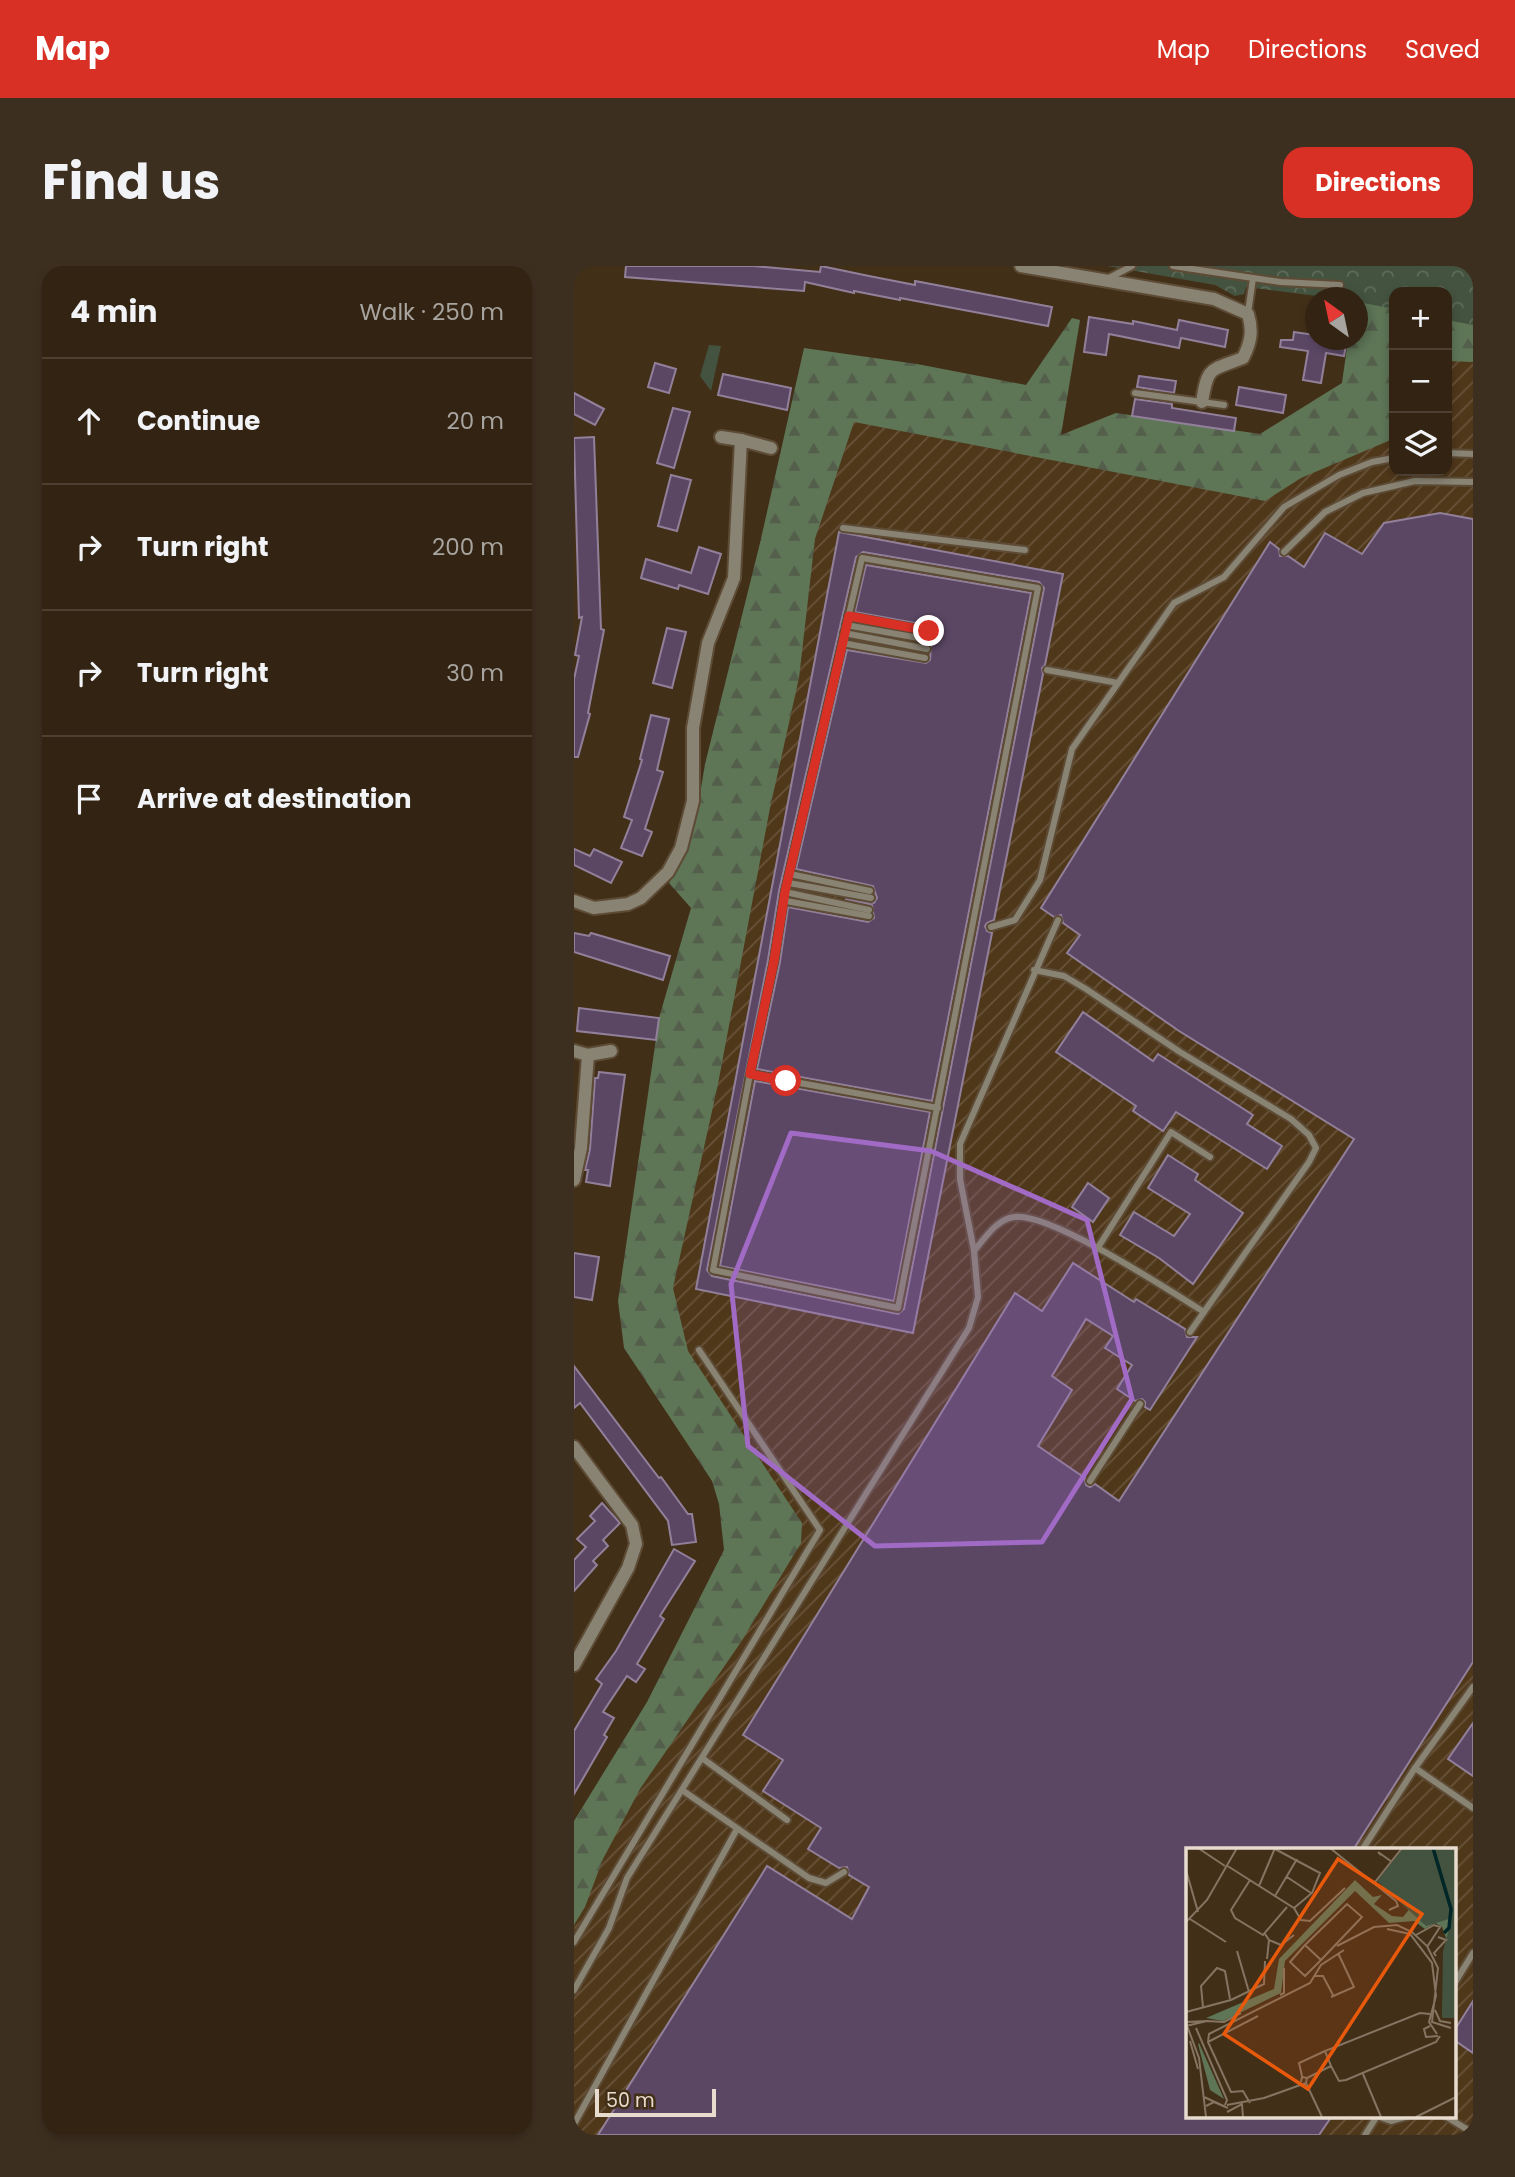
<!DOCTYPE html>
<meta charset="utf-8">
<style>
:root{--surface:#322312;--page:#3d2f20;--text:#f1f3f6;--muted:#a8a49f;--line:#4d4032;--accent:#d93025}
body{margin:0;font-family:Poppins,sans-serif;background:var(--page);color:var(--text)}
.controls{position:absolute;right:21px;top:21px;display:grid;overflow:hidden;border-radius:14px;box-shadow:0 4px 10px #0003}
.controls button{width:63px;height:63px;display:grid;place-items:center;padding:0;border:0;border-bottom:2px solid var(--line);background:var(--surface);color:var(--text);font:35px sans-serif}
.compass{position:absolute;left:731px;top:21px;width:63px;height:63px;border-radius:50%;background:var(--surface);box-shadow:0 4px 10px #0003;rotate:327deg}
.scale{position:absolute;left:21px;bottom:18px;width:121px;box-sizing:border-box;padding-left:7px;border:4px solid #e8dccf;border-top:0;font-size:19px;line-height:24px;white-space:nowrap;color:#e8dccf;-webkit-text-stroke:5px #422f18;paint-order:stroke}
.stop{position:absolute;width:21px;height:21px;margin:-16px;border:5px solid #d93025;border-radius:50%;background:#fff}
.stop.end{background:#d93025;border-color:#fff;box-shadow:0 2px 7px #0008}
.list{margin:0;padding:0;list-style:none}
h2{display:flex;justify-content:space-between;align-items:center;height:91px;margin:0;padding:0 28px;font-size:30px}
h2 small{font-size:23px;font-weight:400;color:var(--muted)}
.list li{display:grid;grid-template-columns:46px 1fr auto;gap:21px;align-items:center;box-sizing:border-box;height:126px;padding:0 28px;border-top:2px solid var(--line)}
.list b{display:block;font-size:26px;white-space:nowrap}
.list em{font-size:23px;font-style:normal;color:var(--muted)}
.icon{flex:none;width:38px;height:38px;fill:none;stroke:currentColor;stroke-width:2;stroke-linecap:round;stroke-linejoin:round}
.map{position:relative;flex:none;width:899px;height:1869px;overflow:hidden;border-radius:21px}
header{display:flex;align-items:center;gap:42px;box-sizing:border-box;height:98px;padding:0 35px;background:var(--accent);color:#fff}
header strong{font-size:33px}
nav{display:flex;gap:38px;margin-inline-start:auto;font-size:24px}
.intro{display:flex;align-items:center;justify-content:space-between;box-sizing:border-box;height:168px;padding:0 42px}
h1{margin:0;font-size:49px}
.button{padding:18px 32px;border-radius:21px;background:var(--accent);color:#fff;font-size:24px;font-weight:700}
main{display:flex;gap:42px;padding:0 42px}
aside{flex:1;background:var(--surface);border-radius:21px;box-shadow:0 4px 10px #0003}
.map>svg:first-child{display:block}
</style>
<header>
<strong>Map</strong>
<nav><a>Map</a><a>Directions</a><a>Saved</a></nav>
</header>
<div class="intro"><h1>Find us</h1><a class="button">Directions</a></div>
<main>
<aside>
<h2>4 min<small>Walk · 250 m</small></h2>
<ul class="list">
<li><svg class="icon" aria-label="ahead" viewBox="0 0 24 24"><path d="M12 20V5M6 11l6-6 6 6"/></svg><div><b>Continue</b></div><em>20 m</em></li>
<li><svg class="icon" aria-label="right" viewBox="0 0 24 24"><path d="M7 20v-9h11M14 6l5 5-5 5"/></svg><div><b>Turn right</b></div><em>200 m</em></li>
<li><svg class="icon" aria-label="right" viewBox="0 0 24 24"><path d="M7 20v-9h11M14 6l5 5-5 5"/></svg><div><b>Turn right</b></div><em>30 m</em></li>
<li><svg class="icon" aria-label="arrive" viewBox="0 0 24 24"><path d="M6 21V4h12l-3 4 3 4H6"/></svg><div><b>Arrive at destination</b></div></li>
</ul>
</aside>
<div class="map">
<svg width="899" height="1869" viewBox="0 0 899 1869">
<defs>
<pattern id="industrial-furrows" width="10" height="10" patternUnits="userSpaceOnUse" patternTransform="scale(1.75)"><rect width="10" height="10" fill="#4f371a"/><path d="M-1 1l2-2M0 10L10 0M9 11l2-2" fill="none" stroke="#68533a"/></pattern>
<pattern id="forest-firs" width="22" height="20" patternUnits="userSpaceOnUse" patternTransform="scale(1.75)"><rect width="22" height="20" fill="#5e7556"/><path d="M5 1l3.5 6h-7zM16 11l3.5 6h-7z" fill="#535e4b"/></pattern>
<pattern id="park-crowns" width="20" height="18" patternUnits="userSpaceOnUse" patternTransform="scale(1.75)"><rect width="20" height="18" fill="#44533f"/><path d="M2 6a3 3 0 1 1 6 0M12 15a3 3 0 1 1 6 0" fill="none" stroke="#5f6b5a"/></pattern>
</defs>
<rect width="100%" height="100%" fill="#422f18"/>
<path fill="url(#industrial-furrows)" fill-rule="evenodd" d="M820 43V205H873V54L899 59V1869H0V1579L171 1262 64 1079 235 93 479 156 490 147 487 169 542 147 686 168 768 117 775 74H783ZM614 1584H880V1850H614Z"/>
<polygon fill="#44533f" points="135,79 147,80 137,125 126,110"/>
<polygon fill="url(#forest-firs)" points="783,8 899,27 899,96 873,95 873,26 820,26 819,173 727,212 691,235 280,156 241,273 225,412 196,542 144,818 99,1022 114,1085 228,1257 227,1277 167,1376 66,1523 29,1593 11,1641 0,1659 0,1555 73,1436 150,1284 145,1238 138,1215 50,1082 44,1035 85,752 117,642 95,617 114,585 121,558 131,498 186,277 230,82 343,98 452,119 498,52 506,54 487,169 542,147 686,168 768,117 774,74 783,74"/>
<polygon fill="url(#park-crowns)" points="533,0 899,0 899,59 873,54 873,26 820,26 820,43 784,36 783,32 751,31 672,21 670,28 661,30 641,19"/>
<g fill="#5b4764" stroke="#92809b" stroke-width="2" fill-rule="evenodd">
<polygon points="52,0 180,0 246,6 247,0 295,10 341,19 341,15 478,41 474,60 326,32 326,34 280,25 280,27 231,16 230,25 51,11"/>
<polygon points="515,51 559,58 559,55 603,64 605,54 654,64 651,81 607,72 605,82 535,68 532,89 510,86"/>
<polygon points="720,66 741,69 741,74 773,74 770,90 752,87 747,117 729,114 734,85 706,81 707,74 719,74"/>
<polygon points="81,97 102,103 95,127 74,121"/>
<polygon points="149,108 217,122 213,144 144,129"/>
<polygon points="565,110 602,115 600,127 563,121"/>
<polygon points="665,121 712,129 709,147 662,139"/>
<polygon points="0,127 30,143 21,159 0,148"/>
<polygon points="561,133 598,138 598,142 662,152 660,165 558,150"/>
<polygon points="99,142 116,146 100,202 83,197"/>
<polygon points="20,171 27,363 30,364 14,447 16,448 4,491 0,491 0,413 5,390 1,389 8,351 5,352 0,172"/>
<polygon points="97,209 117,214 103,265 84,260"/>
<polygon points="866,247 899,253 899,1396 779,1584 614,1584 614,1850 758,1850 745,1869 24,1869 193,1600 278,1653 295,1621 275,1609 273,1601 265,1602 234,1583 247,1562 189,1525 209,1494 169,1469 441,1027 468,1045 499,997 560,1036 562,1033 611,1063 613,1071 623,1071 576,1144 571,1141 571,1136 568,1133 561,1135 543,1123 558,1099 531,1082 539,1070 512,1053 478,1110 498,1124 464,1180 511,1212 512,1219 516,1221 521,1218 545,1235 780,873 605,765 493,687 506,669 489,657 487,649 480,651 467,642 696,276 705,283 706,290 714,290 730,301 751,267 788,288 810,257"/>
<path d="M265 266 489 308 471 399 468 402 469 408 420 654 413 657 411 660 413 665 418 667 339 1067 122 1023ZM289 286 465 316 470 322 330 1043 324 1048 138 1010 133 1004 194 694 205 625 282 291Z"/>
<polygon points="125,281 147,288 134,328 105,319 104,323 67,312 72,293 117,307"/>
<polygon points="292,299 457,327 358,835 183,803 206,696 214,641 294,656 300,652 298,639 271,633 300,637 303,632 299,620 222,603 273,384 352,397 356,394 357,379 361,376 359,369 360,364 357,360 281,346"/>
<polygon points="93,362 112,366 98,422 79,417"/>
<polygon points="77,449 95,453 83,504 89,506 71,563 78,566 68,590 47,582 58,554 50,551 68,494 66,493"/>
<polygon points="0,583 16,590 20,583 48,596 37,617 0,599"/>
<polygon points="0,667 15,670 17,667 96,690 89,714 0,686"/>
<polygon points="5,742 85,752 82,774 3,765"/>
<polygon points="509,746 579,795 584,788 679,849 673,858 708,880 693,903 602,846 589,865 559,845 562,840 482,786"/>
<polygon points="25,806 51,809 36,920 12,916 14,904 11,904 16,883 21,812 24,812"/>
<polygon points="181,815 356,846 320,1035 146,1000"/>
<polygon points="594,889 624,908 621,914 669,947 619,1018 585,992 546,969 560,946 600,970 616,948 574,922"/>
<polygon points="514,917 535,932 519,956 498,941"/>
<polygon points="0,987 25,991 18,1034 0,1031"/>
<polygon points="0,1100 85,1212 87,1211 114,1248 118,1248 122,1276 98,1279 94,1255 6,1137 0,1142"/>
<polygon points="28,1237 46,1257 29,1274 34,1280 19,1295 23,1299 0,1325 0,1294 12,1281 3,1273 21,1255 16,1250"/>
<polygon points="100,1283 121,1295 86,1350 90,1353 63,1398 71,1403 62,1416 53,1410 29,1446 40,1452 30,1469 33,1471 0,1528 0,1465 28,1418 22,1413 42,1385"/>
<polygon points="899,1457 899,1510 874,1493"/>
<polygon points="899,1735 899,1787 880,1774 880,1765"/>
</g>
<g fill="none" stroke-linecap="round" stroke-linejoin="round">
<defs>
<g id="lane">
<polyline points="599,0 679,12 674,47"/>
<polyline points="679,12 707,16 766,19"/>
<polyline points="533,13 558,0"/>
<polyline points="561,127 650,139"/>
<polyline points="873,187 899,188"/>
<polyline points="269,262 451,284"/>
<polyline points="710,286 751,246 789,227 841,215 899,216"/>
<polyline points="274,350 355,365"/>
<polyline points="272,359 356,374"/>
<polyline points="270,367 353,383"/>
<polyline points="268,377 351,392"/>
<polyline points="473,404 544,417"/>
<polyline points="216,608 296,625"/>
<polyline points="215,617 297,632"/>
<polyline points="211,626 295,644"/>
<polyline points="212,635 295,650"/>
<polyline points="417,661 441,654 466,614 498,483 600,337 650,311 710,241 765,209 798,196 820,192"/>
<polyline points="460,704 490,710 512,723 606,786 717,853 735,869 742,882 735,896 616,1066"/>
<polyline points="176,808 200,695 211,626 288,292 464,322 324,1042 139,1004 176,808 364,842"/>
<polyline points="523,983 597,866 636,891"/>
<path d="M400 985C411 972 423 953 440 951 475 945 596 1025 630 1046"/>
<polyline points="516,1215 566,1138"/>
<polyline points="899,1421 841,1502 899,1542"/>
<polyline points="128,1492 213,1554"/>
<polyline points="108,1524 235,1612 252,1617 270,1606"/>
<polyline points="788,1584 841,1502"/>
<polyline points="0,1676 246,1264 125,1084"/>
<polyline points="880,1718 899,1687"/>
<polyline points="0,1724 35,1662 53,1612 395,1062 404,1031 400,985 386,913 386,878 484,654"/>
<polyline points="803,1850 817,1855 834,1850"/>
<polyline points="871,1850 899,1867"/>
<polyline points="0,1858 163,1563"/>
<polyline points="791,1869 803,1850"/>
</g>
<g id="street">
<path d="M447 0 640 33 674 48C679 65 677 76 669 92 636 105 634 99 628 136"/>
<polyline points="147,171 167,174"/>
<polyline points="0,635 20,642 54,638 67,632 94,606 107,582 119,535 119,462 134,377 160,312 167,174 197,182"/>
<polyline points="0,785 14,789"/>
<polyline points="0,914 7,882 14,789 37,785"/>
<polyline points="0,1181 58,1259 62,1278 54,1302 0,1399"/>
</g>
</defs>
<use href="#lane" stroke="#5d4b35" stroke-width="10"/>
<use href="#street" stroke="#5d4b35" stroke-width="16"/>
<use href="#lane" stroke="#888373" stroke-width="6"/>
<use href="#street" stroke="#888373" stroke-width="12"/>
</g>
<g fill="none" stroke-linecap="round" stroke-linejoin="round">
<polyline stroke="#d93025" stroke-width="9" points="212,815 176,808 200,695 211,626 275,350 355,365"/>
</g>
<path fill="#a16ac5" fill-opacity="0.2" stroke="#a16ac5" stroke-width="5" stroke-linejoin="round" d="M217 867 357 885 513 954 558 1133 468 1276 301 1280 174 1180 157 1018Z"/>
<g transform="translate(612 1582)">
<rect width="270" height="270" fill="#422f18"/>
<path d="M169 32 187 49 196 47 188 56 206 68 217 69 225 59 266 69 269 170H256L260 90 256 79 249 75 239 81 228 73 203 75 169 43 99 113 95 145 37 173 20 170 88 141 93 111ZM12 196 13 195 38 251 24 242Z" fill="#5e7556"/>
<path d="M217 0H269V170H256L257 103 266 70 240 78 191 33Z" fill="#44533f"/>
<path fill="none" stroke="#002627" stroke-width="3.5" d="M247 0 265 61 263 80 258 85"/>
<path fill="none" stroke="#847461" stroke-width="2" d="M12 0 39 18M144 0 210 53 212 58 203 62M195 7 192 4 206 14M40 17 108 60 126 45 134 25 89 1M0 22 12 64M101 29 125 45M64 32 45 62 49 70 77 87 101 59M189 34 216 0M73 38 89 0M89 48 111 11M108 60 115 72 124 73 159 40M4 71 40 94M0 74 21 52 51 0M201 81 224 86 246 115 250 148 243 174 251 186M79 86 83 92 81 111M230 87 248 77 254 79 241 99M83 92 95 97 108 87M119 97 161 56 176 69 135 112 119 128 104 114 119 97 135 112M151 98 188 79 211 77 226 84 241 98 252 120 246 174 265 180M51 103 63 144M250 108 248 105 260 92 252 89M129 128H137L147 147M94 147 98 145V120M145 149 168 139 152 105M17 159 15 138 31 120 39 123 44 151M249 162 254 173 265 175M0 164 45 152 78 136 79 113M21 173 38 174 55 165M0 174 21 173 0 178M0 175 13 210 20 269M244 178 238 181 240 189 252 188M10 180 41 252 39 257M4 193 12 221M22 194 72 168M145 218 153 233 160 232 250 194 254 188M177 226 195 269M116 228 113 215 139 203M121 230 145 218 139 203 234 165 244 166M120 235 136 269M18 249 42 260 28 254 20 258M64 255 57 243 45 244 22 194 23 186 124 135 135 117 158 102M41 257 78 250 120 235 121 230 116 229 115 234M41 264 56 256 57 269M230 269 270 249"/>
<path fill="#e8590c" fill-opacity="0.15" stroke="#e8590c" stroke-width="3.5" d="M152 11 236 66 122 241 38 186Z"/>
<rect width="270" height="270" fill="none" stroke="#e8dccf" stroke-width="3.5"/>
</g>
</svg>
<div class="controls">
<button>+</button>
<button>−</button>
<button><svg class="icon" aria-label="layers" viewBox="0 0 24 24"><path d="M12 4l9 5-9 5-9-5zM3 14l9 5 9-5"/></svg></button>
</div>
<svg class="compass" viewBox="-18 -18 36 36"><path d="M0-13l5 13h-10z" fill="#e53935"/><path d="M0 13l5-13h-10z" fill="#a8a49f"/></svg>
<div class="scale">50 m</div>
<div class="stop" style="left:212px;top:815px"></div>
<div class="stop end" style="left:355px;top:365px"></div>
</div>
</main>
